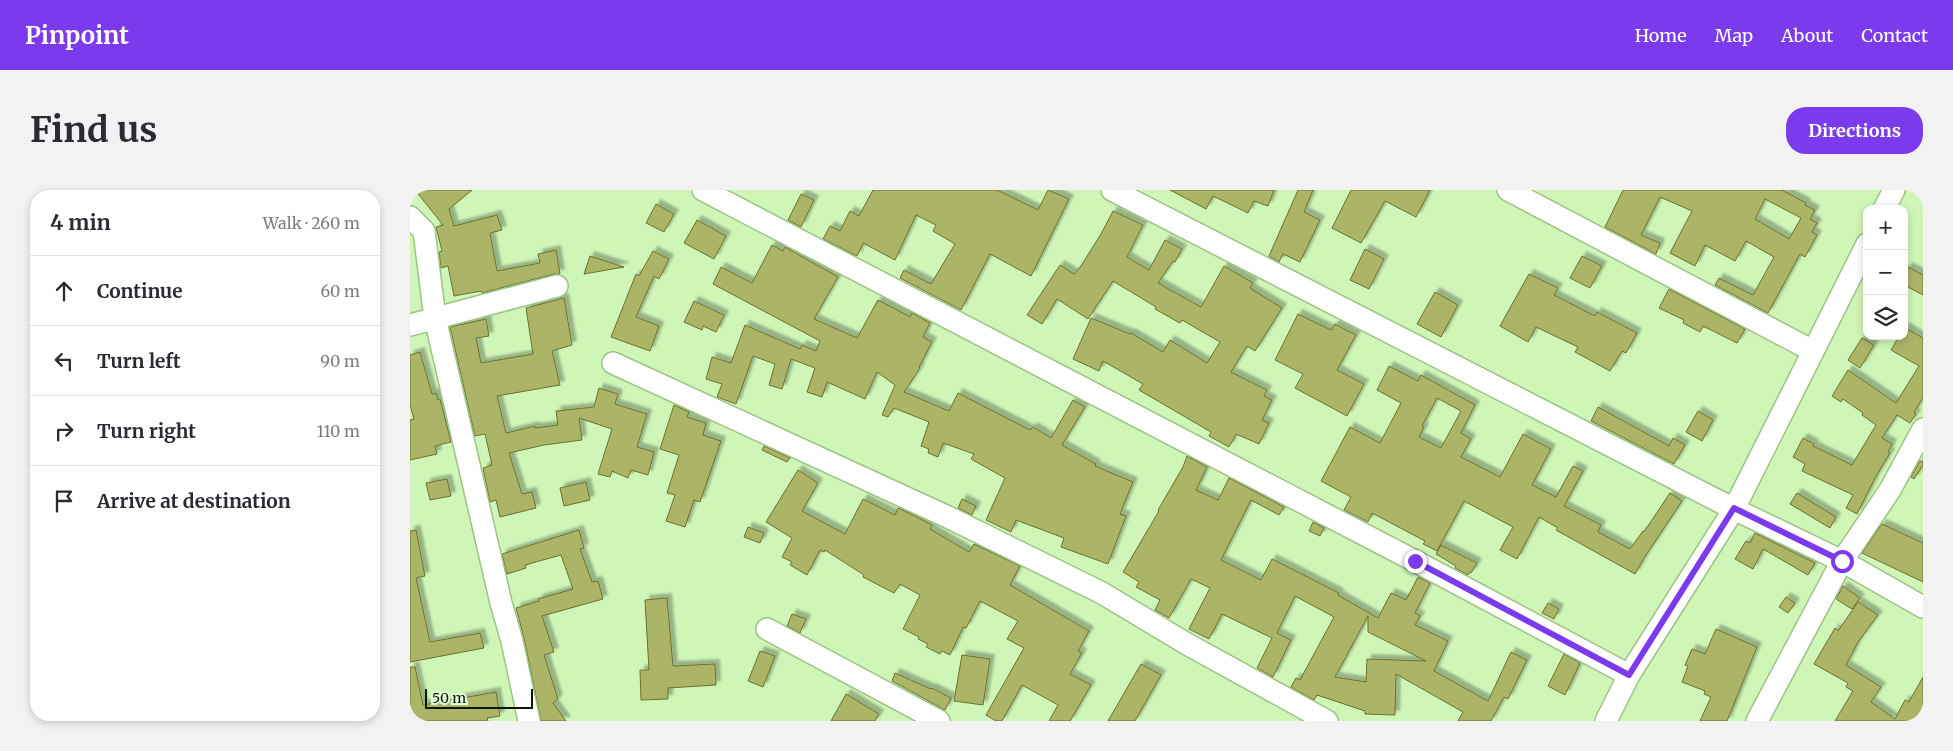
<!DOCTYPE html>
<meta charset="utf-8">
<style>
:root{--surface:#fff;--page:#f2f2f3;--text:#2b2b33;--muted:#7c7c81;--line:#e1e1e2;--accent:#7c3aed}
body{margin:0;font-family:Merriweather,serif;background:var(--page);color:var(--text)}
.controls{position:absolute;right:15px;top:15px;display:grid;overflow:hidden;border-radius:10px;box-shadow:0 2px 8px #0003}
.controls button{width:45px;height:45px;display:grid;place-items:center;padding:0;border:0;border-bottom:1px solid var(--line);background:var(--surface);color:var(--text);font:25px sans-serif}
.scale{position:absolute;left:15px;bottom:12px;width:108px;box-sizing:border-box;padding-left:5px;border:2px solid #0a1702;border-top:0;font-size:14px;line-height:18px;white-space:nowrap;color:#0a1702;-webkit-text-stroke:4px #e6fed8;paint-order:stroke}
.stop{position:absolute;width:15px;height:15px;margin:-11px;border:4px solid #7c3aed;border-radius:50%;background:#fff}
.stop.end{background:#7c3aed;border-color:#fff;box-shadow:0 1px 5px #0008}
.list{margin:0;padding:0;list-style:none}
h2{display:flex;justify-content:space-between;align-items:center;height:65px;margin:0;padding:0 20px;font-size:21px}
h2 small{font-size:16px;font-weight:400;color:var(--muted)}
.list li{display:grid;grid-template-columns:32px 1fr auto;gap:15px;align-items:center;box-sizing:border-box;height:70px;padding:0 20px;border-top:1px solid var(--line)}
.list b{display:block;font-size:19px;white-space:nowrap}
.list em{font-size:16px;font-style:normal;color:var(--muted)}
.icon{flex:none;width:28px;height:28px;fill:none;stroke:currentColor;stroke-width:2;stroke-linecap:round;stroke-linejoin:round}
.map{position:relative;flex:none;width:1513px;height:531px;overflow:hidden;border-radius:20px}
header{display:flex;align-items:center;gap:30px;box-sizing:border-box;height:70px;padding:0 25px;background:var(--accent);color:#fff}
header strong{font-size:24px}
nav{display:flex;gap:28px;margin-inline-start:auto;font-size:18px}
.intro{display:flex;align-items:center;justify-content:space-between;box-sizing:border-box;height:120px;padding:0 30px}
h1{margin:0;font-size:35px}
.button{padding:12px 22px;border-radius:20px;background:var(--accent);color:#fff;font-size:18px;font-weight:700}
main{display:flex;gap:30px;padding:0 30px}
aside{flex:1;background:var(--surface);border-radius:20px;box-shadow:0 2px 8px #0003}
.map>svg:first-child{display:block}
</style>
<header>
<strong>Pinpoint</strong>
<nav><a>Home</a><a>Map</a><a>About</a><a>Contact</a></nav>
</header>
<div class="intro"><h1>Find us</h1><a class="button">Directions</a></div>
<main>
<aside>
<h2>4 min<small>Walk · 260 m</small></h2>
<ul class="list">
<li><svg class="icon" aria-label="ahead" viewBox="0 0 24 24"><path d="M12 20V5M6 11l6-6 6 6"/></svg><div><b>Continue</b></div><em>60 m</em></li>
<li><svg class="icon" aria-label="left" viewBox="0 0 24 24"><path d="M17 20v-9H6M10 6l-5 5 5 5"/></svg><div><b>Turn left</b></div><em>90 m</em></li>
<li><svg class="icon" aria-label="right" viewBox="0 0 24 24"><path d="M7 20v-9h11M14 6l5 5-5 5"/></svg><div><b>Turn right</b></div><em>110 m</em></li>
<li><svg class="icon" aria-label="arrive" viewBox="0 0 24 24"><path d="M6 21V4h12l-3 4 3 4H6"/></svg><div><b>Arrive at destination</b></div></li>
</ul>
</aside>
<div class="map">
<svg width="1513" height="531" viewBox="0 0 1513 531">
<defs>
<filter id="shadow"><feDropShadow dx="4.5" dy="-4.5" stdDeviation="1" flood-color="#0004"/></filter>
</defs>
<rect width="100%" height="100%" fill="#cff6b7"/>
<g fill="#acb467" stroke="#6b712c" fill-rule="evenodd" filter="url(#shadow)">
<polygon points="5,0 62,0 39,19 44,36 87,25 92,40 80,43 87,81 130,73 128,64 146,60 150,84 144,84 72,103 71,101 44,106 38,76 31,78 29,62 32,61 26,37 33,35"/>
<polygon points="463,0 587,0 628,20 638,0 659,9 621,86 580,64 551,120 490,88 494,80 521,94 545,54 523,41 526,35 506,25 485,70 453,53 447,66 413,49 420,36 430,41 440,21 449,26"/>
<polygon points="760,0 864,0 858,16 844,11 838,23 803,6 796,19"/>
<polygon points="888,0 903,0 894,22 910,30 890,72 873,64 869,72 859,66"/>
<polygon points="941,0 1020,0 1006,27 975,11 951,53 922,38"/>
<path d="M1213 0H1372L1396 13 1395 15 1405 20 1400 29 1407 33 1402 42 1407 45 1395 67 1390 64 1358 123 1305 95 1309 88 1343 105 1364 67 1336 51 1325 71 1295 55 1285 76 1260 63 1282 21 1250 7 1231 45 1250 53 1246 64 1195 37ZM1355 9 1391 28 1379 49 1345 29Z"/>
<polygon points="391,4 404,10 391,37 378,30"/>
<polygon points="246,14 264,24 254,42 236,33"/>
<polygon points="703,21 733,35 717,67 739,80 755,50 772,59 765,72 763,71 748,93 791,117 814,76 843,93 840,98 872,118 845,161 837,156 821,182 857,200 854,206 862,210 852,230 859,233 849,254 826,244 819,257 799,246 801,242 729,200 733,194 693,171 689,181 663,169 681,128 720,144 721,143 753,162 760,150 797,173 810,152 772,130 770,133 745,119 746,117 703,91 678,129 647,109 632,134 617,125 650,75 664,84 671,76 691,44"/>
<polygon points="287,30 316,46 304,69 274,53"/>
<polygon points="362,55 373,61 375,57 428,87 404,129 447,148 468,110 500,127 502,123 520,133 513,147 522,152 509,177 510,178 494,202 539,221 548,203 620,240 623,237 641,248 663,210 675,217 652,255 686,274 685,276 723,292 710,324 716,326 698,374 651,357 654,348 606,330 601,342 576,330 595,288 561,269 564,264 533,253 528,267 518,263 519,259 511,256 519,232 484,218 478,227 472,225 485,195 467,182 455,209 417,192 412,207 397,202 405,178 381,169 372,199 359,195 365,174 343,166 326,214 307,207 312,194 296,189 302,167 321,173 335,135 390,159 392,155 406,161 410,151 303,94 311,77 342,93"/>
<polygon points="955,59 974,69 959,99 940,90"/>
<polygon points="243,61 259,69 249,89 244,86 226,127 249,136 240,161 201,147 226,84 229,86"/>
<polygon points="180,66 214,77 174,84"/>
<polygon points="1172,66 1192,76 1180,98 1160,88"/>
<polygon points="1498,77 1513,85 1513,105 1494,95 1494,83"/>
<polygon points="1119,84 1148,98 1144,105 1185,126 1187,122 1227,143 1216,163 1212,161 1200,181 1165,162 1168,157 1126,137 1118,152 1090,136"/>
<polygon points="1259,99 1335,139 1327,153 1293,136 1290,142 1273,133 1274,130 1249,118"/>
<polygon points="1025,102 1048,115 1031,147 1007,134"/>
<polygon points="154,108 162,155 142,161 150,195 87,206 96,243 125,236 125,238 148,235 146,221 184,217 189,198 208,204 205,214 237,224 227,257 244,262 238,285 221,280 218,288 202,281 200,287 188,284 202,239 169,228 172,250 134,255 99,263 112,304 122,302 126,318 90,327 86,310 80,312 73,278 82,275 75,244 65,246 40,137 76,129 79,146 66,148 71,173 123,164 116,118"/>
<polygon points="284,111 314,125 306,142 293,136 292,140 274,132"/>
<polygon points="888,124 921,140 925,134 946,145 927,180 954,194 937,226 885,198 893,184 865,170"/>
<polygon points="1494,137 1513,148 1513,208 1504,222 1506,224 1500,233 1487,225 1472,248 1482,254 1478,262 1480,263 1465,288 1447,324 1436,318 1443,305 1392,281 1395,274 1383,267 1393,248 1404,254 1403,256 1442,275 1466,235 1452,225 1453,223 1433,209 1431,212 1422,206 1438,180 1486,213 1509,176 1481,160 1489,146 1494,146"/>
<polygon points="1452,148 1464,155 1450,178 1438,170"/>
<polygon points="10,162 22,204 26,203 28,210 30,209 41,252 25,256 27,264 0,270 0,230 4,229 0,215 0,165"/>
<path d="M979 176 1008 191 1011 185 1065 215 1051 243 1061 249 1051 267 1090 287 1113 244 1141 259 1122 295 1146 307 1163 276 1173 281 1154 316 1191 335 1188 342 1220 359 1233 341 1234 342 1260 303 1272 311 1234 368 1225 384 1146 340 1148 338 1129 327 1107 369 1090 360 1103 337 1054 311 1027 361 1013 354 1015 351 962 323 958 332 934 320 941 307 911 291 940 237 970 253 991 213 967 200ZM1027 208 1051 221 1031 258 1009 247 1014 237 1012 236Z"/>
<polygon points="264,215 279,222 277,227 296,233 293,245 311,251 290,312 284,310 275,337 256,331 265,305 257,303 269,265 250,259"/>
<polygon points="1188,217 1259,256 1263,248 1275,255 1264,274 1181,231"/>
<polygon points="1288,221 1303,230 1292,251 1276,242"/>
<polygon points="354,256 380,268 377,272 352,260"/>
<path d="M777 266 797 277 786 300 808 310 819 288 874 317 869 325 841 310 811 370 851 390 862 369 929 403 928 405 968 428 981 403 996 410 1008 387 1020 393 1005 423 1010 426 1005 435 1038 451 1024 481 1078 511 1101 462 1117 470 1098 509 1094 507 1081 531H1048L1053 522 986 484 985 525 955 524V521L907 505 904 510 881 497 886 488 890 490 924 427 885 406 867 443 881 450 863 487 847 478 862 448 812 424 799 449 779 439 800 398 781 389 759 428 745 420 750 410 726 397 729 392 713 382 749 321 748 320 773 277ZM958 426V442L1016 471 957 469 956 492 925 487Z"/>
<polygon points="1510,271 1513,272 1513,275 1504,289 1501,287"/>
<polygon points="388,280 408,293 392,321 435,344 453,309 485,325 488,318 503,325 522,335 520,339 559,362 564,354 610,376 600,395 679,441 668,461 672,463 660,484 681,495 660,531 639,531 648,515 612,495 592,531 586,531 576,525 614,458 597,449 608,431 570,411 556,438 553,437 540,465 532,461 530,464 516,457 518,454 508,449 509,447 493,439 510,405 490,394 484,403 453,387 454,385 415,360 414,362 410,360 397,385 380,375 382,372 372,367 382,348 356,332"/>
<polygon points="37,289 41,306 20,310 16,293"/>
<polygon points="176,292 180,310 154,316 150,298"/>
<polygon points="1387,303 1426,327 1420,338 1380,314"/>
<polygon points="552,309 566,316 562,325 548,318"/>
<polygon points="903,332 914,338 910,346 899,341"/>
<polygon points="1472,334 1513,353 1513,392 1452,363"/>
<polygon points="338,337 354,343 350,353 334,347"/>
<polygon points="6,340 15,386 6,388 20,452 70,443 74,458 0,472 0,341"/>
<polygon points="169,340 174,358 170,359 182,392 188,391 193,409 132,426 144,462 134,465 148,509 143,513 156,531 131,531 114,448 106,418 129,411 128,409 163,399 151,365 115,375 116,378 97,384 92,364"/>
<polygon points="1345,343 1405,373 1398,385 1353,359 1343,379 1325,369 1336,351 1340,353"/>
<polygon points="1031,355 1067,373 1061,383 1060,382 1058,385 1045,378 1046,376 1026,364"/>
<polygon points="1433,396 1450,408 1442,419 1426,409"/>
<polygon points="1376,407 1385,413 1378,423 1369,417"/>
<polygon points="257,408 263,476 305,474 306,495 258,498 258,509 231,510 230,480 239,480 235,410"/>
<polygon points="1448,412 1468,425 1448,452 1436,475 1471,497 1461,512 1485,529 1495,510 1499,512 1513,487 1513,531 1425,531 1443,501 1436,497 1438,493 1404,474 1425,438 1428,441"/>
<polygon points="1138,413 1149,419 1144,429 1132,423"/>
<polygon points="382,424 396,429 390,443 377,436"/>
<polygon points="1306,439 1347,457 1317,531 1290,531 1301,507 1294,504 1295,501 1272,492 1278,476 1275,475 1282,459 1295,464"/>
<polygon points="350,461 365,466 353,497 338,491"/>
<polygon points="1154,464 1170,473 1155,505 1138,496"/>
<polygon points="552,465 580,469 573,515 544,511"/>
<polygon points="731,474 751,485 725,531 698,531"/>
<polygon points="0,477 5,477 13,515 86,502 90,526 77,528 78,531 0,531"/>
<polygon points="485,483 521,499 522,498 541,508 535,520 482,491"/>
<polygon points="436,504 469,524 465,531 421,531"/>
</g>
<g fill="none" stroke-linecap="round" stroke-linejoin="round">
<defs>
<g id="minor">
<polyline points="293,0 1005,371 1219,485"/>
<polyline points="702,0 1324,319 1432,371 1513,417"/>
<polyline points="1098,0 1403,161"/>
<polyline points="1474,19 1484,0"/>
<polyline points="0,27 14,41 25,128 91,413 102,451 119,531"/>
<polyline points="0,135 147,96"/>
<polyline points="203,173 538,327 692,403 777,454 917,531"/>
<polyline points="357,439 529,531"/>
<polyline points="1196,531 1219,485 1324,319 1457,54"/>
<polyline points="1347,531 1432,371 1480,300 1513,239"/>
</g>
</defs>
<use href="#minor" stroke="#9ec386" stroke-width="24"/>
<use href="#minor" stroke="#fff" stroke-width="21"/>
</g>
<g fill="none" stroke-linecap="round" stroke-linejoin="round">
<polyline stroke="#7c3aed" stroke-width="6" points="1005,371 1219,485 1324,318 1432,371"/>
</g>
</svg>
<div class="controls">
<button>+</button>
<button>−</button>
<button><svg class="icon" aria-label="layers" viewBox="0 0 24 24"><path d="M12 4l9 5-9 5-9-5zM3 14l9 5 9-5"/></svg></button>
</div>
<div class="scale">50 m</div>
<div class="stop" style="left:1432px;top:371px"></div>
<div class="stop end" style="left:1005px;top:371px"></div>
</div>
</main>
